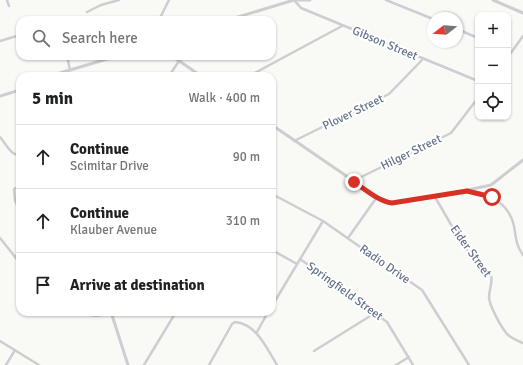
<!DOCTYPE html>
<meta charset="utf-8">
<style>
:root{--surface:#fff;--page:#f6f6f6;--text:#202124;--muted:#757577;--line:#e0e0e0}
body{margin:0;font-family:Signika,sans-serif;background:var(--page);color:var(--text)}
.controls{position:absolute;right:12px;top:12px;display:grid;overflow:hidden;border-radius:8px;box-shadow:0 1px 3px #0004}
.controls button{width:36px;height:36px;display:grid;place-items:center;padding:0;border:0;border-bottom:1px solid var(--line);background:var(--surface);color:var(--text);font:20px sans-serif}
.compass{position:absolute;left:427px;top:12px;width:36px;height:36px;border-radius:50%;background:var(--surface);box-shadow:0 1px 3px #0004;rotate:253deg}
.stop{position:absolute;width:12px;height:12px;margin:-9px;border:3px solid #d93025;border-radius:50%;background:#fff}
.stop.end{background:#d93025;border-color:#fff;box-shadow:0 1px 4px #0008}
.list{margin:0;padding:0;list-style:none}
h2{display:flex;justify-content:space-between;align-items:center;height:52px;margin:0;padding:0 16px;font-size:17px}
h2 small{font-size:13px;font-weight:400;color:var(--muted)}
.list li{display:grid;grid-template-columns:26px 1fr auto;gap:12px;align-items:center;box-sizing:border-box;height:64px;padding:0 16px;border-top:1px solid var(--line)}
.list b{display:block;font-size:15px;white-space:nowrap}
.list p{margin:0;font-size:13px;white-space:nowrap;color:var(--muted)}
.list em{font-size:13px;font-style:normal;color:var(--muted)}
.icon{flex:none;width:22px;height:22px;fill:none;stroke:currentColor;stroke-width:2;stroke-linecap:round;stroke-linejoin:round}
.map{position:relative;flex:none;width:523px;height:365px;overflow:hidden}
.search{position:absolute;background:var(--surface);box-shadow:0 1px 3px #0004;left:16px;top:16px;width:260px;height:44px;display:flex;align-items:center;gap:10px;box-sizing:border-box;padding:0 14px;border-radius:12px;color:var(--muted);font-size:15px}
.panel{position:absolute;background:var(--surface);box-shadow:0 1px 3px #0004;left:16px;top:72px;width:260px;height:244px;border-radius:12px}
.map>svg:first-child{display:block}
</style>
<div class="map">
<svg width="523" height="365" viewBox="0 0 523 365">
<rect width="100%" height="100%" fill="#f9f9f6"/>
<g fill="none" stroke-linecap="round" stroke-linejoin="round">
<g stroke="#ccced2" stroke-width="2.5">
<polyline points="7,0 9,6"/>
<polyline points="294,0 301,8 478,81"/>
<polyline points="386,0 433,19"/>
<polyline points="87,12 101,5 119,0"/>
<polyline points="159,20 169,0"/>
<polyline points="457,29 478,38"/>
<polyline points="0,41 20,35"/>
<polyline points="67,56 70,70"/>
<polyline points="508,57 523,36"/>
<polyline points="169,76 179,61"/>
<polyline points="249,76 342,26"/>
<path d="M0 137C6 144 11 156 20 155"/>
<polyline points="294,141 389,94 423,59"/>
<polyline points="354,182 357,179 451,133 478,98"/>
<polyline points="20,186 14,189 15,200 20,212"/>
<path d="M466 191C488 192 509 203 514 226 516 237 516 246 523 255"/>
<polyline points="272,194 323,221 422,290 469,365"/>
<path d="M435 197 464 247 491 275C493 283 489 289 489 297 489 305 501 327 507 334 511 338 518 341 523 343"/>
<polyline points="0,238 20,263"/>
<polyline points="348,238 377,197"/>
<polyline points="272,250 297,264"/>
<polyline points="15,257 20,253"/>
<polyline points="300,259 387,322 413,365"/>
<polyline points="272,306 323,221"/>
<path d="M83 312C92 318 101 316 110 312"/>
<polyline points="257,332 268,312"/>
<polyline points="0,341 39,365"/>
<polyline points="314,351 375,313"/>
<polyline points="6,365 15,350"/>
<polyline points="144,365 176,312"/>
<path d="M209 365 232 324 235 322C257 324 267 349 277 365"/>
<polyline points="396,365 409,357"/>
</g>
<g stroke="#ccced2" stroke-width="3">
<polyline points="493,0 523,13"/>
<polyline points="228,20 294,0 310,0"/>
<polyline points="172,56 201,76"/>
<polyline points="50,76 117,56"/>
<polyline points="0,96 20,90"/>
<polyline points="272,125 377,197 392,203 435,197 491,185 523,160"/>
<polyline points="111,312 128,365"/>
</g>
</g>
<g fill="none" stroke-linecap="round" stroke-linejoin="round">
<path stroke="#d93025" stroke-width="5" d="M354 182C365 189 378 201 392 203L467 191 492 197"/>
</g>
<g text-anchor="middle" stroke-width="4" stroke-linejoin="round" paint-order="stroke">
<g font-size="12" fill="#65728a" stroke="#fff">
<text transform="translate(385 43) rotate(23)" y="4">Gibson Street</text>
<text transform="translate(353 112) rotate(-26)" y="4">Plover Street</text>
<text transform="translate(411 152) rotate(-26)" y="4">Hilger Street</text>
<text transform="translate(471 251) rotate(54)" y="4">Eider Street</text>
<text transform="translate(385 264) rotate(35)" y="4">Radio Drive</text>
<text transform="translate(345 291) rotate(36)" y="4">Springfield Street</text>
</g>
</g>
</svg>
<div class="controls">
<button>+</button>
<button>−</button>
<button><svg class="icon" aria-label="locate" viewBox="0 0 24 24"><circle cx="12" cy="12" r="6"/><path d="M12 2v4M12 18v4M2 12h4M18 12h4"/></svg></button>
</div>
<svg class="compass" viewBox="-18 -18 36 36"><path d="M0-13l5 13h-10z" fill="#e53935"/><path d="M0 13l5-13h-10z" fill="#757577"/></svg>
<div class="stop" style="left:492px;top:197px"></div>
<div class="stop end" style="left:354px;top:182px"></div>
<div class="search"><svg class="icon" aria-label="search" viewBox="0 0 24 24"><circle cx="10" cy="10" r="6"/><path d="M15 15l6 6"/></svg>Search here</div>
<section class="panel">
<h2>5 min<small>Walk · 400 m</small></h2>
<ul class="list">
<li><svg class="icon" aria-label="ahead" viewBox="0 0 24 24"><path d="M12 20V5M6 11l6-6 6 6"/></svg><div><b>Continue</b><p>Scimitar Drive</p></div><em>90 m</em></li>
<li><svg class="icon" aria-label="ahead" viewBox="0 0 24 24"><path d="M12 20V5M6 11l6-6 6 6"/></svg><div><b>Continue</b><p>Klauber Avenue</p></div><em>310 m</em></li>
<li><svg class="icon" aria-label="arrive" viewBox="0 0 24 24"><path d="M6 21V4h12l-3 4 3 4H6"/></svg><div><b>Arrive at destination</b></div></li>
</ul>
</section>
</div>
